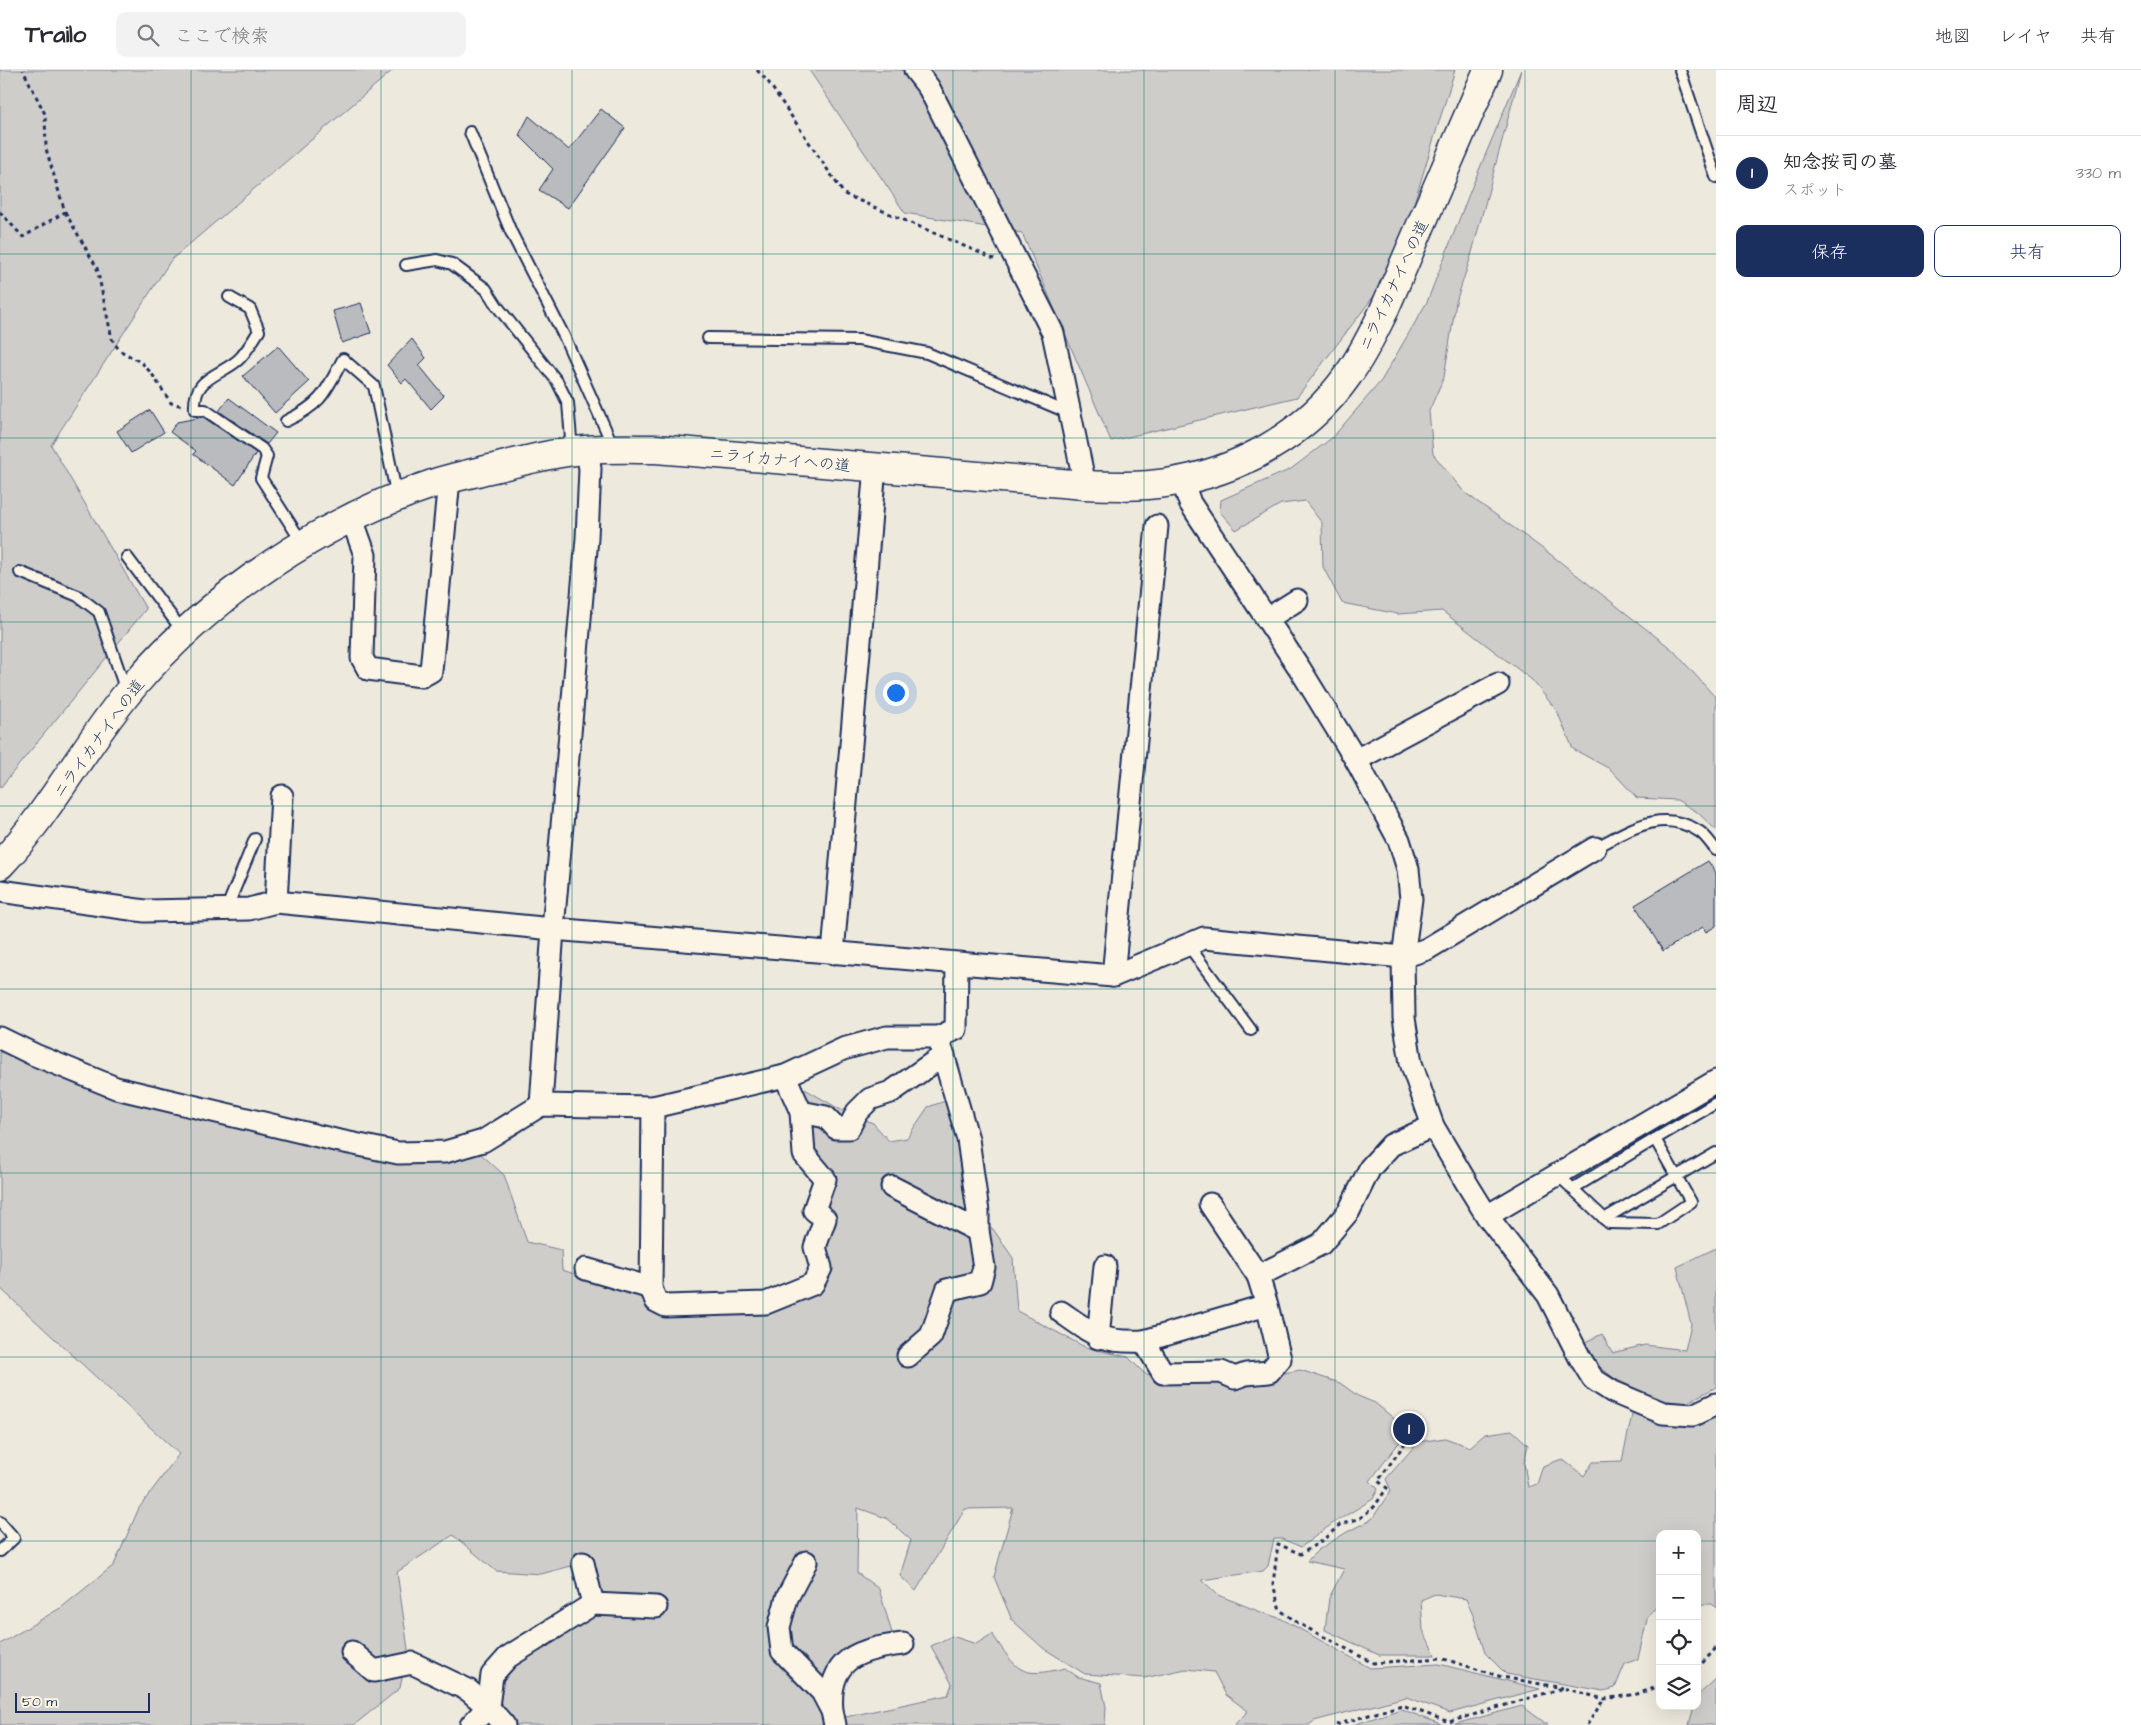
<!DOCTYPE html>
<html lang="ja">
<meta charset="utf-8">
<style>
:root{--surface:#fff;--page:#f2f2f3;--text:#2b2b33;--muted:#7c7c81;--line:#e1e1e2;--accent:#1b2f5e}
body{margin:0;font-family:"Architects Daughter","Klee One",sans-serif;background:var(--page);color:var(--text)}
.controls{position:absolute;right:15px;bottom:15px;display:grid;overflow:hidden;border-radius:10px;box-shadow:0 5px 20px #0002}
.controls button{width:45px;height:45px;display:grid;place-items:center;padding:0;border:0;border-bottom:1px solid var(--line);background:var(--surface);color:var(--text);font:25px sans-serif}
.scale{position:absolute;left:15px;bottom:12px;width:135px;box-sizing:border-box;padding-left:5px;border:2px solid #1b2f5e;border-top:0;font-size:14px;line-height:18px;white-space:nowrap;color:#1b2f5e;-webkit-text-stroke:4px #fcf5e5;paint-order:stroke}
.you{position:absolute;left:895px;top:622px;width:18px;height:18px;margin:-12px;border:4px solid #fff;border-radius:50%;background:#1a73e8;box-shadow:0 0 0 8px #1a73e833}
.badge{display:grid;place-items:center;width:32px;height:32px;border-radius:50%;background:var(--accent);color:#fff;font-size:16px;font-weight:700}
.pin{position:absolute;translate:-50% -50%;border:2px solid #fff;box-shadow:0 1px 5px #0006}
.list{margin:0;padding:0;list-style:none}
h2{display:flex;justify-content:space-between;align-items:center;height:65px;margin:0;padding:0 20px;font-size:21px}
h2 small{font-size:16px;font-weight:400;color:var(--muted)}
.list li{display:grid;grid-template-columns:32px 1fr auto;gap:15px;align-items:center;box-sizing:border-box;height:75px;padding:0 20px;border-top:1px solid var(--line)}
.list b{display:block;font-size:19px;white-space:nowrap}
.list p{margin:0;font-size:16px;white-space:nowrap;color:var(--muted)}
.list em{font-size:16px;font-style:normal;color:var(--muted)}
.actions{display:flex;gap:10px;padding:15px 20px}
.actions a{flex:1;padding:11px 0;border:1px solid var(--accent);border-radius:10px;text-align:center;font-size:18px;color:var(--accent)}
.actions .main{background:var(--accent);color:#fff}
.icon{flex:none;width:28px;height:28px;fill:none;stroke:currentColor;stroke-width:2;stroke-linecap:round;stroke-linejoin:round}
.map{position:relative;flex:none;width:1716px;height:1655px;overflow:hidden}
header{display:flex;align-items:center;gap:30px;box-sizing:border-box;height:70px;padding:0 25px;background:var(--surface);border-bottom:1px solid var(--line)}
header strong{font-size:24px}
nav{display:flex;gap:28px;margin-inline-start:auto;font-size:18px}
.search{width:350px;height:45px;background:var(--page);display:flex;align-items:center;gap:12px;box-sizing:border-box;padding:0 18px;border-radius:10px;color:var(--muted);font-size:19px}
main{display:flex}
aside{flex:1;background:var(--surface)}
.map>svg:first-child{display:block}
</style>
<header>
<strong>Trailo</strong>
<div class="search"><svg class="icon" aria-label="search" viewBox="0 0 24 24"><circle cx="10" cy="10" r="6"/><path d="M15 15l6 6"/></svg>ここで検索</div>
<nav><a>地図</a><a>レイヤ</a><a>共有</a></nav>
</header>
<main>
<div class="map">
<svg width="1716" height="1655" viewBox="0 0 1716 1655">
<rect width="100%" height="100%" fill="#eee9dd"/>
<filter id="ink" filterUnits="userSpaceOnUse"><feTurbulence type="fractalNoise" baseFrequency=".02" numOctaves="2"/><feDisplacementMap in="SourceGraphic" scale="10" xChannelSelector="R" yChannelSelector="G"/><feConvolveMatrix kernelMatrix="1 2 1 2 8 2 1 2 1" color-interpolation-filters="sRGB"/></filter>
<g filter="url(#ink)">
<g fill="#cfcdca" stroke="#757e94">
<polygon points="0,0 393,0 171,190 51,375 146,539 0,718"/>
<polygon points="809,0 1455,0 1393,201 1297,327 1111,371 1022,163 905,143"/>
<polygon points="1521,0 1471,186 1456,232 1444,307 1429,341 1433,384 1464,422 1550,484 1673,580 1716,628 1716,760 1697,742 1677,730 1637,728 1610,699 1573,679 1557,641 1532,610 1442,541 1398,544 1342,533 1323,497 1322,453 1305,431 1281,434 1236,460 1220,442 1221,430 1291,399 1333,367 1381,311 1427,232 1471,119"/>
<polygon points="0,977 363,1087 434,1093 481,1084 504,1105 527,1172 561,1180 562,1200 642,1225 765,1239 814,1226 828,1202 824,1182 824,1138 812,1083 803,1018 843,1041 873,1053 889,1071 907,1068 928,1037 948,1030 958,1071 971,1143 993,1159 1013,1188 1017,1241 1085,1277 1128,1287 1145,1304 1165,1307 1247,1310 1300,1300 1340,1313 1358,1326 1375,1333 1397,1351 1401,1370 1370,1411 1378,1419 1373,1429 1332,1454 1301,1477 1282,1469 1274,1469 1268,1496 1263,1501 1202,1510 1218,1525 1258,1541 1282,1549 1370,1598 1439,1594 1540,1619 1450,1643 1406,1627 1314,1651 1309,1655 1234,1655 1248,1641 1226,1625 1214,1602 1186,1599 1144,1608 1085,1604 1043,1578 1012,1550 994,1507 1013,1438 965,1439 916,1521 900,1506 911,1470 886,1448 858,1438 857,1503 879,1519 892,1563 858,1575 825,1655 515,1655 500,1639 497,1619 514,1597 598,1544 590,1491 541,1504 496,1501 453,1465 397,1502 408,1579 400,1618 354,1655 0,1655 0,1574 62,1537 114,1495 139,1438 179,1384 0,1218"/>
<polygon points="1716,1178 1716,1317 1686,1333 1661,1330 1615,1309 1599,1296 1585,1272 1602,1264 1612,1283 1645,1275 1685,1280 1691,1254 1677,1197"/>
<polygon points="1633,1340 1716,1345 1716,1538 1712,1534 1697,1534 1697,1464 1660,1464 1660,1534 1648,1545 1638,1589 1625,1594 1615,1618 1604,1621 1506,1604 1485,1583 1475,1550 1466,1529 1435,1524 1421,1530 1423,1560 1435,1585 1379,1585 1325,1560 1329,1528 1344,1499 1307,1491 1318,1480 1347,1462 1372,1449 1391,1420 1386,1409 1418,1372 1445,1368 1470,1377 1485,1364 1512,1360 1528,1375 1524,1393 1528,1417 1537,1414 1543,1396 1562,1389 1584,1406 1593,1392 1622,1391"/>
<path d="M992 1564C1018 1601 1019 1609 1065 1598L1078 1607 1101 1613 1106 1637 1105 1655H843L841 1648 948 1625 952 1614 931 1576 952 1566 976 1574Z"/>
<polygon points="1716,1609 1716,1655 1689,1655 1694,1636 1697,1636 1697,1626"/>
<polygon points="1522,1636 1548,1655 1452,1655"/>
<polygon points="1401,1639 1443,1655 1353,1655"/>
</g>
<g fill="#babbbe" stroke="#1b2f5e">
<polygon points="601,39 625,58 568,138 539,120 553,99 519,65 529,46 569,80"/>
<polygon points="361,233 371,263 342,273 333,241"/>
<polygon points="412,269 426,288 419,295 444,326 431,339 406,309 402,313 387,295"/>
<polygon points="278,276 309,312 275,343 243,306"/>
<polygon points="229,328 276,363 267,374 219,341"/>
<polygon points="150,340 164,362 131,383 117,361"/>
<polygon points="203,347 256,383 235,415 193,384 196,381 170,362 177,352"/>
<polygon points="1708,791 1716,803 1716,856 1706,862 1703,857 1663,881 1635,835"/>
</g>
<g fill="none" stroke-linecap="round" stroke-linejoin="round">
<defs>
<g id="lane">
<polyline points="1680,0 1716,107"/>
<polyline points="470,62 511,162 564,266 613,376"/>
<polyline points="406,195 437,190 452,194 486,219 497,236 557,311 568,333 572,381"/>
<path d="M229 227 250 239 259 261C253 270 246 283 238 290 218 307 193 307 195 340H205L262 379 267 386 261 408 298 466 305 472"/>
<polyline points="708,268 859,270 927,283 1069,343"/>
<path d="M286 351C322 334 325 323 343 289L374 316 397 427"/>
<polyline points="127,487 184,563"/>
<polyline points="20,502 78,526 99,542 126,621"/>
<path d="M1595 778C1630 760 1661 737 1700 762 1706 766 1711 774 1716 780"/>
<polyline points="226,840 255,769"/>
<polyline points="1188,875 1251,960"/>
<polyline points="1655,1069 1716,1033"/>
<polyline points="1558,1105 1609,1153 1658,1154 1691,1132 1655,1069 1572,1119"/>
<polyline points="1604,1149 1716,1083"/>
<polyline points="0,1452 14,1468 0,1481"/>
</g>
<g id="street">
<polyline points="915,0 929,18 1053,263 1085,415"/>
<polyline points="1182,410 1190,433 1300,599 1356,690 1399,770 1408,799 1411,829 1403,887 1404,948 1411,993 1433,1056 1469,1117 1487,1146 1548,1225 1580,1288 1593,1309 1613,1322 1663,1343 1693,1345 1716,1334"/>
<polyline points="352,449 365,485 362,588 368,599 422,606 431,601 449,409"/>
<polyline points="1267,549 1297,530"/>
<polyline points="1356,690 1498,614"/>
<polyline points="0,821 145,841 249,839 276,832 553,859 1113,906 1204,868 1403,887 1427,879 1595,778"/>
<polyline points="276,832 282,726"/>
<polyline points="833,883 875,397"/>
<polyline points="1113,906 1157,456"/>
<polyline points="0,968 35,985 116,1018 335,1070 398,1083 445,1082 483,1071 541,1035 653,1037 785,1006 843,979 887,967 938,967 956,959 957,894"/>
<polyline points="785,1006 801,1042 826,1047 836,1058 849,1058 857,1042 870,1029 891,1022 944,985"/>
<polyline points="541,1035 553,859 587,468 590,399 587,380"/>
<polyline points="653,1037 651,1218 656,1231 666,1236 766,1233 813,1214 821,1198 815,1177 825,1149 814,1140 825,1109 804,1084 801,1042"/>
<polyline points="892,1117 978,1161"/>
<polyline points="1210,1134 1258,1206 1321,1174 1349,1141 1370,1098 1391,1075 1433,1056"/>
<polyline points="1487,1146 1716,1011"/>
<polyline points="586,1199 651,1218"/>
<polyline points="1258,1206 1267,1235 1280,1289 1269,1302 1246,1304 1235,1308 1221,1302 1163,1303 1144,1271 1267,1235"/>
<path d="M1061 1242C1094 1265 1101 1273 1144 1271"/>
<polyline points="1098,1268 1105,1196"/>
<polyline points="908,1286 931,1266 947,1220 980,1212 984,1197 978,1161 978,1142 968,1069 938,967"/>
<polyline points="806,1492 787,1528 779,1557 782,1581 822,1622 832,1641 835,1655"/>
<polyline points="583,1493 593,1534"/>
<polyline points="352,1582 374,1601 412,1593 468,1620 488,1637 471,1655"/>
<path d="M832 1641C827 1588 859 1579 903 1574"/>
<polyline points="504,1655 488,1637 492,1605 508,1587 593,1534 656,1537"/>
</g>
<path id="primary" d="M0 795C52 740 86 671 135 614 212 524 325 449 438 412 457 406 478 402 498 397 527 390 556 382 586 380 609 378 633 379 656 379L1085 415C1112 416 1139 417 1166 413 1237 403 1306 365 1348 305 1362 286 1372 265 1382 245L1488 0"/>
</defs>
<use href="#lane" stroke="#1b2f5e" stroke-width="14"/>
<use href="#street" stroke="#1b2f5e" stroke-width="25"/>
<use href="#primary" stroke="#1b2f5e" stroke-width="31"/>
<g stroke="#1b2f5e" stroke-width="3" stroke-dasharray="4 4" stroke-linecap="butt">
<polyline points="757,0 769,13 844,124 994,189"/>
<polyline points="0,142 23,167 65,142 46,79 45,44 23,0"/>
<polyline points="65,142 97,198 112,269 119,280 142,293 152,304 171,333 183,336"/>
<polyline points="1410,1366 1378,1411 1387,1418 1374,1437 1360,1448 1340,1455 1324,1469 1301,1484 1278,1474 1273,1514 1280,1540 1298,1553 1373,1593 1441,1588 1502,1607 1563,1618"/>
<polyline points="1697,1599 1716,1578"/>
<polyline points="1336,1655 1402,1635 1449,1652 1563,1618 1604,1629 1637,1624 1660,1616"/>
<polyline points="1587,1655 1604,1629"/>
</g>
<use href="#lane" stroke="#fcf5e5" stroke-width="10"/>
<use href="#street" stroke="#fcf5e5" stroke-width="21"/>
<use href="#primary" stroke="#fcf5e5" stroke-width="28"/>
</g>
</g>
<path fill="none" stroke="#0f766e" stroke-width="1" stroke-opacity="0.55" d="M191 0V1655M381 0V1655M572 0V1655M763 0V1655M953 0V1655M1144 0V1655M1335 0V1655M1525 0V1655M0 184H1716M0 368H1716M0 552H1716M0 736H1716M0 919H1716M0 1103H1716M0 1287H1716M0 1471H1660M1697 1471H1716"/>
<g text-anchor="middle" stroke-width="5" stroke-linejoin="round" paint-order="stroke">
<g font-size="16" fill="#1b2f5e" stroke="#fcf5e5">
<text transform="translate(1393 215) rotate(-65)" y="6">ニライカナイへの道</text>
<text transform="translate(780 389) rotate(5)" y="6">ニライカナイへの道</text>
<text transform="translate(98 668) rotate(-54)" y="6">ニライカナイへの道</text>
</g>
</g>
</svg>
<div class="controls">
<button>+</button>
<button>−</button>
<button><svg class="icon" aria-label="locate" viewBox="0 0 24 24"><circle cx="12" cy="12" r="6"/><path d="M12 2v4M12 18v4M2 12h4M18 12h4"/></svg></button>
<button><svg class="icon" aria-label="layers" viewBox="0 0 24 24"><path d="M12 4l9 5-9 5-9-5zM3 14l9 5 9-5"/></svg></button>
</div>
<div class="scale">50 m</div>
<div class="you"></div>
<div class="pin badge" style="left:1409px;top:1359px">1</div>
</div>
<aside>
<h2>周辺<small></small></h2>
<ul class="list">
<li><span class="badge">1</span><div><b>知念按司の墓</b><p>スポット</p></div><em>330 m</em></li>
</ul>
<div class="actions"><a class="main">保存</a><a>共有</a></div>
</aside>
</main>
